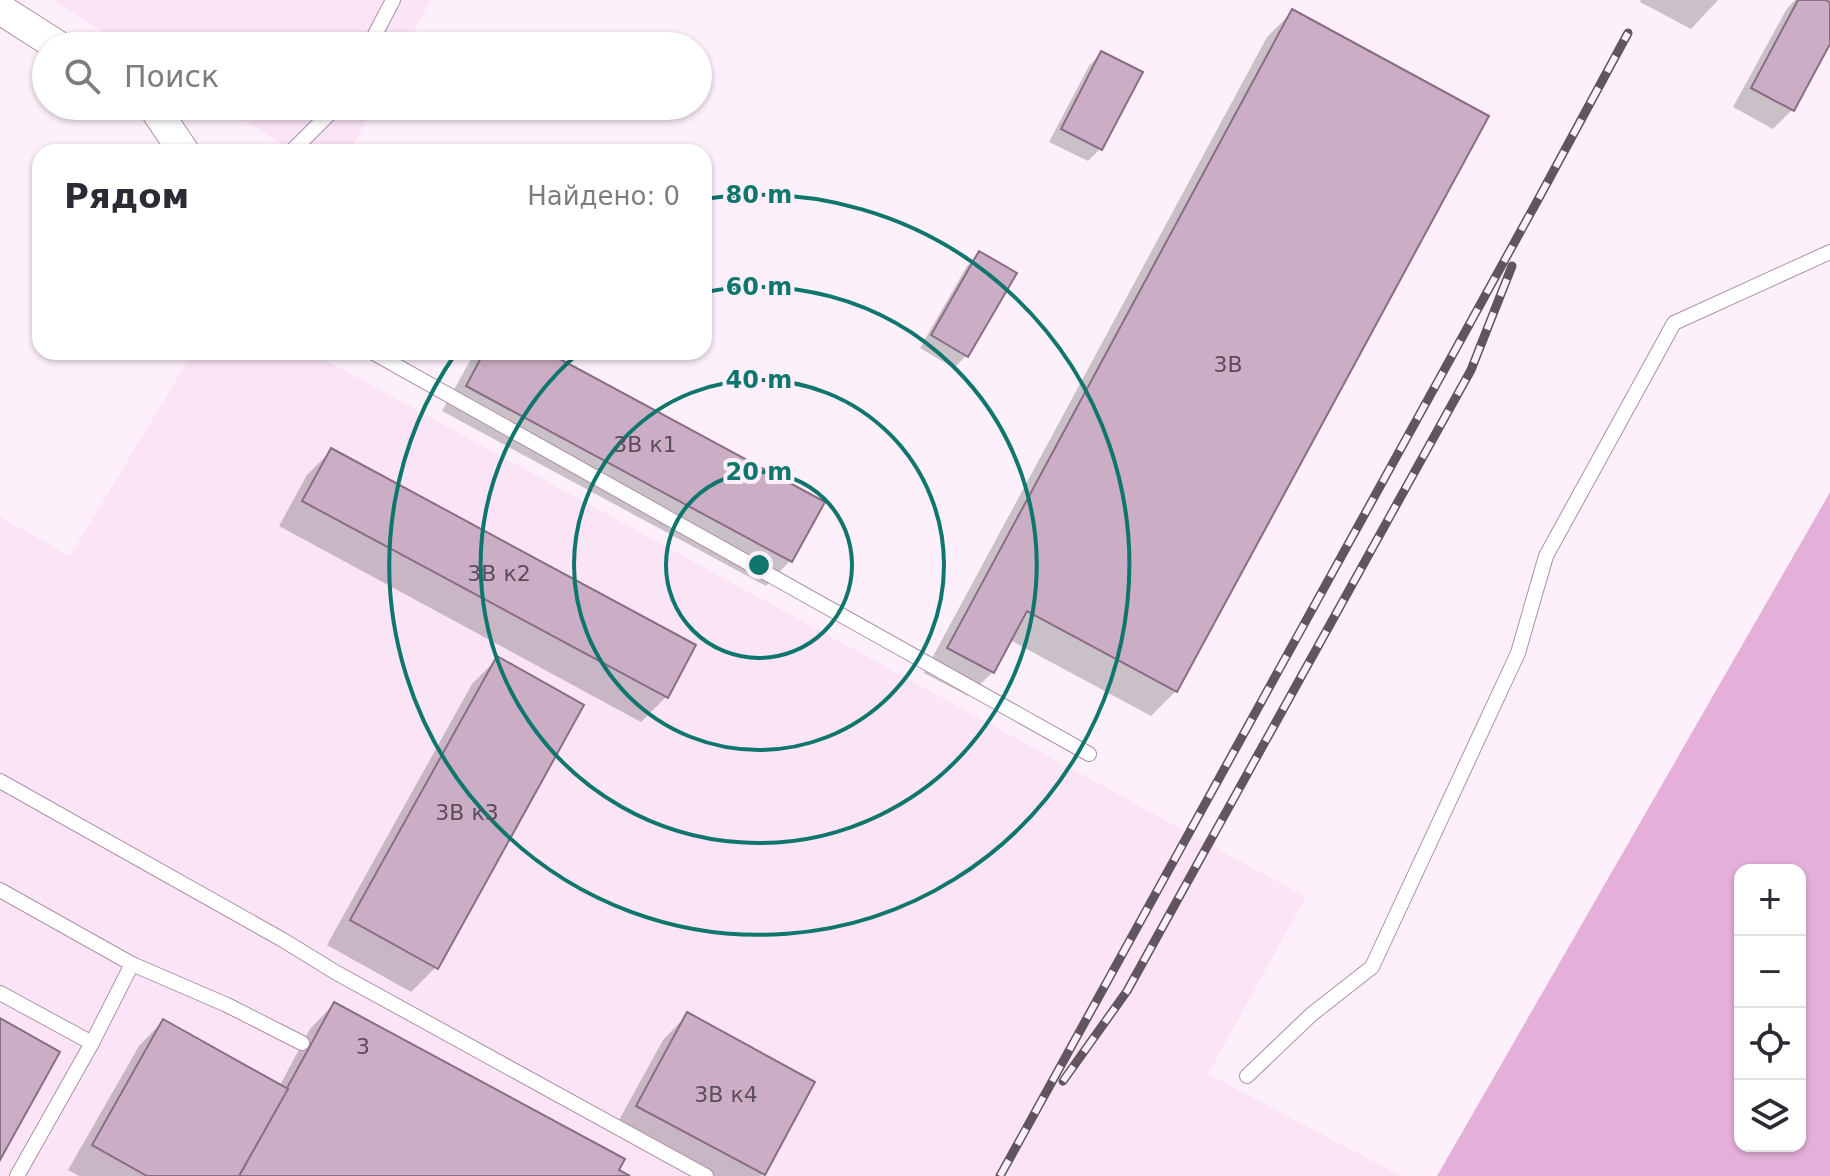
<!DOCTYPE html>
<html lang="ru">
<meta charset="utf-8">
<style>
:root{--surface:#fff;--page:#f2f2f3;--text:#2b2b33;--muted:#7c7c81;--line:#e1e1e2}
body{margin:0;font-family:"DejaVu Sans",sans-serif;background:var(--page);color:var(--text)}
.controls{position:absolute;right:24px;bottom:24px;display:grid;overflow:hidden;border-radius:16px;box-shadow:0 2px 6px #0004}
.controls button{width:72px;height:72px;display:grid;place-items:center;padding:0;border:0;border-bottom:2px solid var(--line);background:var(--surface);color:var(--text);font:40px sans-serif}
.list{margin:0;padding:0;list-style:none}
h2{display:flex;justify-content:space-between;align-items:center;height:104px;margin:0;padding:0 32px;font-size:34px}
h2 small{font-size:26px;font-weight:400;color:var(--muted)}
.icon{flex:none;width:44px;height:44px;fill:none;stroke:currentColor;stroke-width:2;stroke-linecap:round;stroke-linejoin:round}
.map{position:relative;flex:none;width:1830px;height:1176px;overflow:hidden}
.search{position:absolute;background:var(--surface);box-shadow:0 2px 6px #0004;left:32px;top:32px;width:680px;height:88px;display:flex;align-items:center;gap:20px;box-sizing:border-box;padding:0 28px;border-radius:44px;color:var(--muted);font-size:30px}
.panel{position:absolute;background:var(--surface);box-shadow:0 2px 6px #0004;left:32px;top:144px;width:680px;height:216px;border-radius:24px}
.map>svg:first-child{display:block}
</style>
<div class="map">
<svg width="1830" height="1176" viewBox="0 0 1830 1176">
<rect width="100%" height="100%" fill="#fdf0fa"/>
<g fill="#fbe4f5">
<polygon points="52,0 431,0 406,46 125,46"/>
<polygon points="221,106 374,106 350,152 295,152"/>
<polygon points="193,352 311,352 1306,897 1208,1074 1401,1176 0,1176 0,517 70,556"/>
</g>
<path fill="#e4b0d9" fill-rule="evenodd" d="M1830 492V1176H1437L1825 501ZM1740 870H1800V1146H1740Z"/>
<g fill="#0003">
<polygon points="1641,0 1718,0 1691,29 1640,2"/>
<polygon points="1795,0 1822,0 1830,4 1830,39 1792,110 1773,129 1733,107 1786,10"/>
<polygon points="1292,12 1176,691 1151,716 1010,640 993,672 968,696 924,673 1267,37"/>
<polygon points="1101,53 1100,149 1088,161 1049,142 1089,66"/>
<polygon points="979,253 967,355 954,368 920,348 967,266"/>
<polygon points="475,352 543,352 822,503 790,561 766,586 442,411"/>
<polygon points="332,450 693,646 666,697 641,722 279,526 307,475"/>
<polygon points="497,659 436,967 411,992 327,945 472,684"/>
<polygon points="334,1004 617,1171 626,1176 79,1176 68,1170 139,1046 163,1021 279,1087 310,1029"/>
<polygon points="687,1015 813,1083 761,1176 696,1176 613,1131 663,1040"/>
</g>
<g fill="#cbaec5" stroke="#896e83" stroke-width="2">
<polygon points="1798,0 1826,0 1830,2 1830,44 1794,111 1751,88"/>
<polygon points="1292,9 1489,116 1177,692 1027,611 994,673 947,648"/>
<polygon points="1101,51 1143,72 1102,150 1061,129"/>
<polygon points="979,251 1017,273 968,357 931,335"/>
<polygon points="484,352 547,352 825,502 792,562 466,386"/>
<polygon points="331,448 696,645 668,698 302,501"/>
<polygon points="497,656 584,705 438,969 350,920"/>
<polygon points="334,1002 625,1159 619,1170 630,1176 239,1176"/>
<polygon points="687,1012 815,1082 765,1175 636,1106"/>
<polygon points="0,1018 60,1052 0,1160"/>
<polygon points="163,1019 288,1089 239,1176 147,1176 92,1145"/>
</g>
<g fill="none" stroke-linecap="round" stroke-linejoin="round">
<defs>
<g id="service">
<polyline points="369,46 393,0"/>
<polyline points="291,152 337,106"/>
<polyline points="372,352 1089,754"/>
<polyline points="0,781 283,940 335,972 706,1176"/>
<polyline points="0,890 132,964 92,1043"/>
<polyline points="132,964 227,1005 302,1043"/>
<polyline points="0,993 92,1043 17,1176"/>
<polyline points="1247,1076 1312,1014 1372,967 1518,653 1546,556 1674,323 1830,252"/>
</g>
<g id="minor">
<polyline points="0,9 58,46"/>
<polyline points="153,106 184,152"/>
</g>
</defs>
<use href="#service" stroke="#ad91a7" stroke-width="16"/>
<use href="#minor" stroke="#ad91a7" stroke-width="32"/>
<use href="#service" stroke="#fff" stroke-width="14"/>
<use href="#minor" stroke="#fff" stroke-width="30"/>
<defs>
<g id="rail">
<polyline points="1063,1081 1127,991 1471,370 1512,266"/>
<polyline points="1000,1176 1540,196 1628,33"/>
</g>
</defs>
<use href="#rail" stroke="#61565f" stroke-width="9"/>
<use href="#rail" stroke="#fdf0fa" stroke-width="6" stroke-dasharray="18" stroke-linecap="butt"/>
</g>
<g fill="none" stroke="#0f766e" stroke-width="4">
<circle cx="759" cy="565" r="93"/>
<circle cx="759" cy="565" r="185"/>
<path d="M706 292A278 278 0 1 1 580 352"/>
<path d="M704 199A370 370 0 1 1 456 353"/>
</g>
<g text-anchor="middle" stroke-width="8" stroke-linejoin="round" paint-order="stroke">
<g font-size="22" fill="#5c4c59">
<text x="1228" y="372">3В</text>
<text x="645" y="452">3В к1</text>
<text x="499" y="581">3В к2</text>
<text x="467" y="820">3В к3</text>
<text x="363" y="1054">3</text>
<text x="726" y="1102">3В к4</text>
</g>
</g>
<circle cx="759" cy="565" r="12" fill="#0f766e" stroke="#fdf0fa" stroke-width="4"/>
<g font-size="24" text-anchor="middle" font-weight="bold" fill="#0f766e" stroke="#fdf0fa" stroke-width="8" stroke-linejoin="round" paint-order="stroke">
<text x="759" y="203">80 m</text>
<text x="759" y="295">60 m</text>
<text x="759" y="388">40 m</text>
<text x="759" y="480">20 m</text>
</g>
</svg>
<div class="controls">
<button>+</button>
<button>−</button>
<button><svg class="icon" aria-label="locate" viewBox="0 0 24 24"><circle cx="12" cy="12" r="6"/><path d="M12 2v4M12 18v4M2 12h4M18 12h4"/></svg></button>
<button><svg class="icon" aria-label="layers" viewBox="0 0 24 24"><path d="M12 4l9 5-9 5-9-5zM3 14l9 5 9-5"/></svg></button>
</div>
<div class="search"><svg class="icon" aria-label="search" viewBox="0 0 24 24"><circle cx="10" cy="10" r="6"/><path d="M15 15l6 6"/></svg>Поиск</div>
<section class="panel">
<h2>Рядом<small>Найдено: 0</small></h2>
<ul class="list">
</ul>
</section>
</div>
